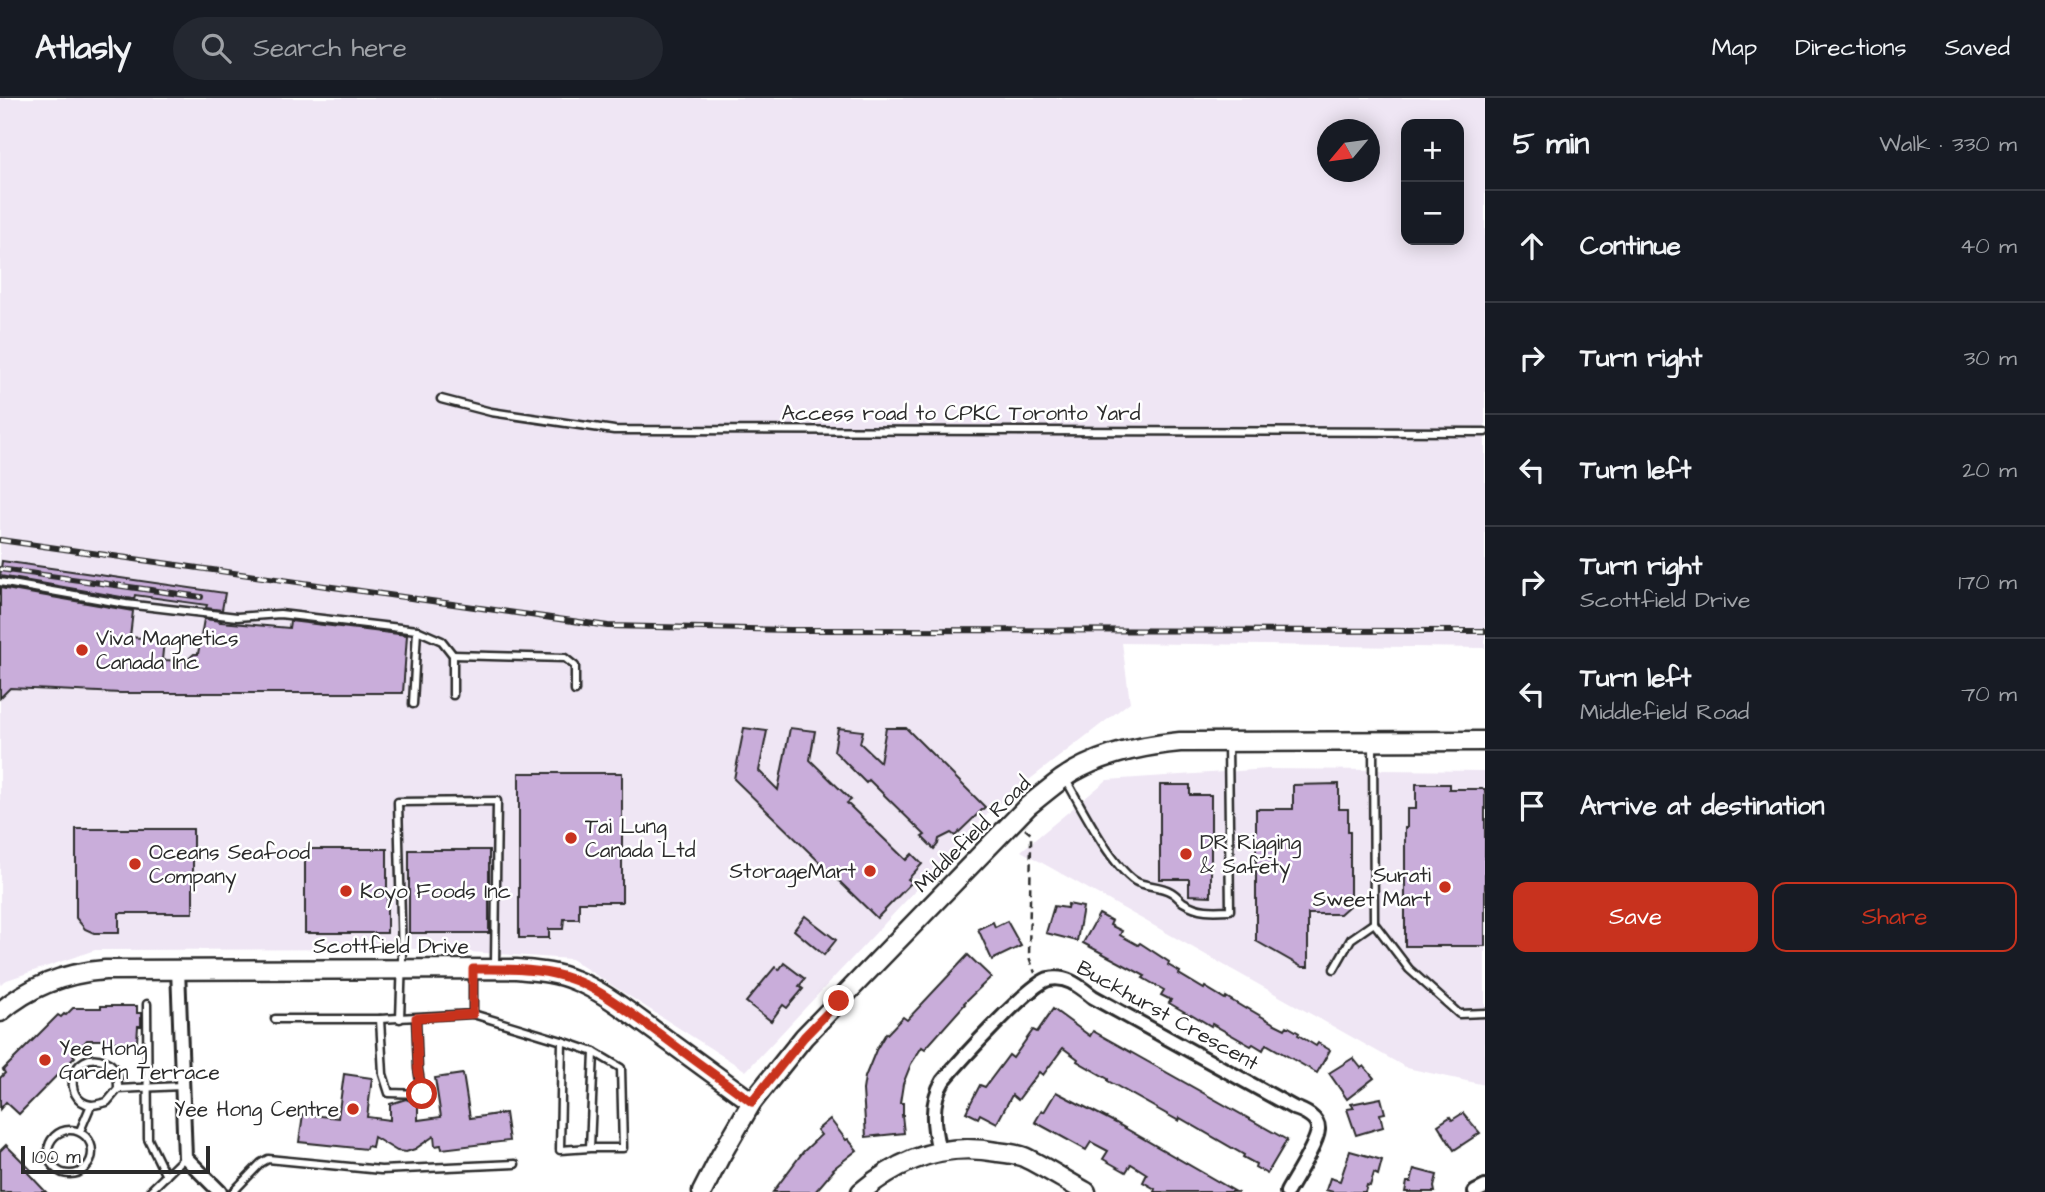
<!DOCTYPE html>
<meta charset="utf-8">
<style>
:root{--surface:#171b24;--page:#242831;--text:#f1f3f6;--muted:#9ea1a6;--line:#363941;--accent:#c8321e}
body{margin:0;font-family:"Architects Daughter",sans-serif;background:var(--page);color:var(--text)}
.controls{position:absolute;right:21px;top:21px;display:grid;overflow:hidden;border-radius:14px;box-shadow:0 4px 18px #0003}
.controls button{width:63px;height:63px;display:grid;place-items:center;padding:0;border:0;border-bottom:2px solid var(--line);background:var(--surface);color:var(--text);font:35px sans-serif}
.compass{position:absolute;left:1317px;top:21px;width:63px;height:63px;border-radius:50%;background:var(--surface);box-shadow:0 4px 18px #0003;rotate:241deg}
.scale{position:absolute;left:21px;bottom:18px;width:189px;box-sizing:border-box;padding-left:7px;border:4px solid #2b2b2b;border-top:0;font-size:19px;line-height:24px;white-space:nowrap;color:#2b2b2b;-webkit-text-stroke:5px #fff;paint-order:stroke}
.stop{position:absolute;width:21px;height:21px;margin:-16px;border:5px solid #c8321e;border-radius:50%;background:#fff}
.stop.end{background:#c8321e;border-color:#fff;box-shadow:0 2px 7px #0008}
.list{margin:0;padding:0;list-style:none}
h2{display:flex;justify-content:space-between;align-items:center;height:91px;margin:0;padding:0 28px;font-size:30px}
h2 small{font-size:23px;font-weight:400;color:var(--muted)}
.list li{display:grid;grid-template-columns:46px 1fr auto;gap:21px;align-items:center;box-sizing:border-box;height:112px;padding:0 28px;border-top:2px solid var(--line)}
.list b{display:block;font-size:26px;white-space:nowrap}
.list p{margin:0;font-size:23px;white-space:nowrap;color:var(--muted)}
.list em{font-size:23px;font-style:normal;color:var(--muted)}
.actions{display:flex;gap:14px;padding:21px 28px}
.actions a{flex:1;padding:16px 0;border:2px solid var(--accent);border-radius:14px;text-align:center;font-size:24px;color:var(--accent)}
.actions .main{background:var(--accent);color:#fff}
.icon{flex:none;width:38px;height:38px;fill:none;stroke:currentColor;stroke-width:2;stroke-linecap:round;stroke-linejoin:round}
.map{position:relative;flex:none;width:1485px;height:1094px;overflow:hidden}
header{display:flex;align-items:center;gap:42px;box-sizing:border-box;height:98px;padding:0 35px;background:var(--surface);border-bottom:2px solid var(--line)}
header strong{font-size:33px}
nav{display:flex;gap:38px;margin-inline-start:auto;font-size:24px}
.search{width:490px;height:63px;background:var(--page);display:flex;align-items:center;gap:18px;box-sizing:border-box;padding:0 24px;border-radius:38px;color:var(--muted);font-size:26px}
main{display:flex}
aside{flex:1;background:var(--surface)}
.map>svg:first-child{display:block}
</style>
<header>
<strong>Atlasly</strong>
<div class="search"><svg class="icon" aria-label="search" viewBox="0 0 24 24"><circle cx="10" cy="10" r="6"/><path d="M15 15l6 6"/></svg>Search here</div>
<nav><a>Map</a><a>Directions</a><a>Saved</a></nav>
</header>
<main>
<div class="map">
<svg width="1485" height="1094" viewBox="0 0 1485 1094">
<rect width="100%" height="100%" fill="#fff"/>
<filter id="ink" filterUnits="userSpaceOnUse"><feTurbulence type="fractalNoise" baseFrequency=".0143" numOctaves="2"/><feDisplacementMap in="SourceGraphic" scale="14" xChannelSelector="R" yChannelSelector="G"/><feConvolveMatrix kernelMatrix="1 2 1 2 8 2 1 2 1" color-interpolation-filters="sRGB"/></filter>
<g filter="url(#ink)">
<g fill="#efe6f4" fill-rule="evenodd">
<path d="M0 0H1485V550L1122 545 1130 604 994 709 746 973 571 861 425 851 95 852 4 883 0 887ZM1406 26H1459V142H1406ZM1328 32H1370V74H1328Z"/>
<polygon points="1268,671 1485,673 1485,987 1407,970 1021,753 1107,682"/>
</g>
<g fill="#c9adda" stroke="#2b2b2b" stroke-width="2">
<polygon points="2,463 225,495 222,512 206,510 207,507 135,497 134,501 127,500 0,478"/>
<polygon points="0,490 133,513 130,539 164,542 162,562 186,563 194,556 198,556 204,521 221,523 220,524 289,530 290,523 407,537 403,595 121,595 10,590 0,600"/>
<polygon points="744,630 767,633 759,673 778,692 790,630 815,633 810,662 851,702 847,705 906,762 912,756 922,766 908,781 912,784 877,820 734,681"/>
<polygon points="838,630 863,633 860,645 880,664 886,630 906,630 985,709 955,738 951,735 939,741 938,746 934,751 922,739 925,737 869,682 866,685 834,653"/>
<polygon points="519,675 622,675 622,804 579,804 579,821 564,821 563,831 549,831 549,840 519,840"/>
<polygon points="1339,686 1339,711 1348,711 1348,734 1350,734 1350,807 1340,816 1308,816 1308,869 1302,869 1256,843 1256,711 1293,711 1293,687"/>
<polygon points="1416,686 1449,686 1449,691 1485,691 1485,848 1405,848 1405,730 1407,730 1407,711 1416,711"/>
<polygon points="1160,687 1190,687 1190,697 1211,697 1211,798 1189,797 1189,781 1160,781"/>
<polygon points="76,731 193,731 193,815 119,815 119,835 94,835 85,831 76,820"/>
<rect x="305" y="751" width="82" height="84"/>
<rect x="409" y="752" width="80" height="83"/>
<polygon points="1068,806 1083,809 1077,843 1046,835 1054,808 1067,810"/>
<polygon points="1099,816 1112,823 1110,827 1122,833 1120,837 1138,847 1140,845 1169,864 1168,867 1180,874 1179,876 1204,891 1205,889 1225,901 1226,899 1246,911 1247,910 1273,925 1285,931 1287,928 1299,935 1298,937 1316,948 1318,945 1330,952 1317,975 1266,946 1263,952 1253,946 1251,948 1212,926 1211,928 1191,916 1190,917 1169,905 1171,902 1161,897 1164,892 1143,880 1145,878 1083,845"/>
<polygon points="805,818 836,842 824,857 794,832"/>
<polygon points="1007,823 1021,848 992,862 978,831 993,824 995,829"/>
<polygon points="968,857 991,879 964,905 965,906 925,951 922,949 911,966 903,986 900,1005 903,1005 903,1017 902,1017 904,1035 866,1039 863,992 865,979 876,952 886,935 887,936 903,919 907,922"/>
<polygon points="784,865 805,881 799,888 803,891 787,910 783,907 771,923 746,904 775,869 779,872"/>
<polygon points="101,908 137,908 137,915 141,915 141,928 138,928 137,944 103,944 102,942 87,942 73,957 75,959 19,1016 6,1004 0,1011 0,980 5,975 3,972 58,917 61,919 64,916 66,917 73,910 101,910"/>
<polygon points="1053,911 1090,938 1093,933 1287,1042 1267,1076 1255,1069 1256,1066 1243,1059 1244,1057 1180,1020 1179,1023 1108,983 1108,981 1077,963 1078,961 1063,950 1043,977 1039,974 1018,1002 1012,997 997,1025 980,1016 978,1020 966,1014 980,987 985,989 1009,957 1013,960 1033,932 1037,934"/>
<polygon points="1353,960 1361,970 1364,968 1374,980 1347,1001 1329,975"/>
<polygon points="344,976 372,980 367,1019 390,1022 390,1006 406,1001 418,1006 418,1022 441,1019 435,980 463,976 470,1020 505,1015 509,1043 442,1051 441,1047 435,1048 434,1038 415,1051 406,1054 397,1053 374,1039 372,1049 367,1048 366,1051 299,1044 303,1016 338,1020"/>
<polygon points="1056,994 1116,1025 1236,1094 1154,1094 1155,1091 1143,1084 1147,1076 1131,1066 1126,1074 1103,1061 1108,1053 1091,1044 1086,1052 1035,1024 1042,1012 1044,1014"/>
<polygon points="1381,1000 1385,1015 1380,1016 1383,1029 1356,1037 1347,1011 1354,1010 1351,1006"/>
<polygon points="1463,1015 1480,1035 1454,1052 1438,1027 1450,1019 1452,1022"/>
<polygon points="830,1021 846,1042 848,1041 857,1052 833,1071 834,1072 815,1094 773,1094 803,1054 821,1037 817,1032"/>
<polygon points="6,1047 31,1072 28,1075 46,1094 0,1094 0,1053"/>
<polygon points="1350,1053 1382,1062 1378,1077 1374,1075 1370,1088 1367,1087 1365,1094 1333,1094 1326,1092 1330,1080 1340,1083"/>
<polygon points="1414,1071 1437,1077 1434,1089 1435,1094 1405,1094 1407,1084 1411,1084"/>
</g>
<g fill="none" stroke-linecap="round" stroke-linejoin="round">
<defs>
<g id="lane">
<polyline points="441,301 491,314 614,332 1485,334"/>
<polyline points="0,484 126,506 237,519 280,516 417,532 442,543 453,557 453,597"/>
<polyline points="453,557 565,560 575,568 575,593"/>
<polyline points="413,606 417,532"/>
<polyline points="1373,645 1374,825 1409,871 1459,916 1485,915"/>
<path d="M1065 680C1081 708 1110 766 1135 783 1145 789 1160 787 1171 794 1175 796 1179 801 1183 804 1199 814 1213 813 1230 812L1228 645"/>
<polyline points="1334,871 1351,841 1374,825"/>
<polyline points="147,906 148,1041 166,1078"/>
<polyline points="473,916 562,943 560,1052 590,1050 594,954 621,970 623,1050 590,1050"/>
<polyline points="275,921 380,921 473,916 473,875"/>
<polyline points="380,921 383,976 389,995 422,996 418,971 416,920"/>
<polyline points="400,921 402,860 398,704 497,703 495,867"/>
<polyline points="562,943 594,954"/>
<path d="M118 991C118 979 117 968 105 963 71 949 60 1002 91 1007 95 1007 103 1005 107 1004L118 991 181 988"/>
<circle cx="70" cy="1054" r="22"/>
<polyline points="80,1033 91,1007"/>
<polyline points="149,1094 185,1059"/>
<polyline points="233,1094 261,1065 268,1061 381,1072 515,1066"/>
</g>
<g id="street">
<polyline points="178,871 185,1059 220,1094"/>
<path d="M939 1053C933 1029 930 1004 943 983 958 965 1031 884 1049 881 1067 877 1080 889 1093 899L1294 1010C1304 1013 1319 1020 1318 1032 1317 1046 1294 1081 1287 1094"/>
<polyline points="1475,1094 1485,1089"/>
</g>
<g id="secondary">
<path d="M0 914C30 888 66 875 105 872L516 871C536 873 556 874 574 882 603 893 627 913 652 931 685 955 719 980 752 1004"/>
<path d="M702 1094 720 1059 752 1004 804 939 1028 708C1039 699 1050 690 1062 681 1096 657 1139 648 1180 644L1485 643"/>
<path d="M861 1094C901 1060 945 1044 997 1054 1006 1055 1016 1056 1024 1059 1045 1069 1066 1083 1086 1094"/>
</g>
</defs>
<use href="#lane" stroke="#2b2b2b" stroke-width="11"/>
<use href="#street" stroke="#2b2b2b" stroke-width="18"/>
<use href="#secondary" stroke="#2b2b2b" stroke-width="23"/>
<polyline stroke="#2b2b2b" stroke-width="2.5" stroke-dasharray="7 5" stroke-linecap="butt" points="1025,731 1031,736 1031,744 1029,859 1035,875"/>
<use href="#lane" stroke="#fff" stroke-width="6"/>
<use href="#street" stroke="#fff" stroke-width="12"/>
<use href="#secondary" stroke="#fff" stroke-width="18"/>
<defs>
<g id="rail">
<polyline points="0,442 608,528 791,532 1485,533"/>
<polyline points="0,471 201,499"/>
</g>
</defs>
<use href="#rail" stroke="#2b2b2b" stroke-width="6"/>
<use href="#rail" stroke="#fff" stroke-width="3.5" stroke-dasharray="10" stroke-linecap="butt"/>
</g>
</g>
<g fill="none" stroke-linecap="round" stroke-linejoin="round" filter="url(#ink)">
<path stroke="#c8321e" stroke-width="9" d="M422 996 418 971 416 920 473 916V871C500 871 527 870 554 876 594 884 628 914 661 937 691 960 722 982 752 1004L804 939 839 903"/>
</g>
<g fill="#c8321e" stroke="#fff" stroke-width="2.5">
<circle cx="82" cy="552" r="7"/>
<circle cx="571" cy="740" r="7"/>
<circle cx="1186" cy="756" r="7"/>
<circle cx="135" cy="766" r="7"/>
<circle cx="870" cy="773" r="7"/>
<circle cx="1445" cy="789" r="7"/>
<circle cx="346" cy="793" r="7"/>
<circle cx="45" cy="962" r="7"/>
<circle cx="353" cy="1011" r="7"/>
</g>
<g text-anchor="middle" stroke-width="5" stroke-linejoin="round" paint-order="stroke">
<g font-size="21" fill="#2b2b2b" stroke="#fff">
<text x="961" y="322">Access road to CPKC Toronto Yard</text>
<text transform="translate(972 736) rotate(-45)" y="7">Middlefield Road</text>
<text x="391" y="855">Scottfield Drive</text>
<text transform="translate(1168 917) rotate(29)" y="7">Buckhurst Crescent</text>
</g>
<g font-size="21" fill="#2b2b2b" stroke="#fff" text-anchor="start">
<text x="96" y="547">Viva Magnetics<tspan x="96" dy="24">Canada Inc</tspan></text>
<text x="585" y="735">Tai Lung<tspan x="585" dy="24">Canada Ltd</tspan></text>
<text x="1200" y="751">DR Rigging<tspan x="1200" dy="24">&amp; Safety</tspan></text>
<text x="149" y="761">Oceans Seafood<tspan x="149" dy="24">Company</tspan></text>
<text x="856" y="780" text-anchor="end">StorageMart</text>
<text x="1431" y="784" text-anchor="end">Surati<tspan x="1431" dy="24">Sweet Mart</tspan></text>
<text x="360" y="800">Koyo Foods Inc</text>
<text x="59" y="957">Yee Hong<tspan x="59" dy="24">Garden Terrace</tspan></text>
<text x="339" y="1018" text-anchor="end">Yee Hong Centre</text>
</g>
</g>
</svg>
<div class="controls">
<button>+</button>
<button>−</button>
</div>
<svg class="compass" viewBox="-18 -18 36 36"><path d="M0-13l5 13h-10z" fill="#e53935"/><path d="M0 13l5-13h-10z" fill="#9ea1a6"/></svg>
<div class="scale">100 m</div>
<div class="stop" style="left:422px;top:996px"></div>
<div class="stop end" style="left:839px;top:903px"></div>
</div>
<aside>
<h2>5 min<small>Walk · 330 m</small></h2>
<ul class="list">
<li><svg class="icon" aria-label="ahead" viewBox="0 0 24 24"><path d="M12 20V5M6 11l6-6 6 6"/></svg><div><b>Continue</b></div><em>40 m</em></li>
<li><svg class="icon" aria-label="right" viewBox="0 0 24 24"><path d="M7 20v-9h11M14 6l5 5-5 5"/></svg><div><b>Turn right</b></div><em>30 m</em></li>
<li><svg class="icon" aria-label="left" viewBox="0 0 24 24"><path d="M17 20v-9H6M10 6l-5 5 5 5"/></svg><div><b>Turn left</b></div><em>20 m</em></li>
<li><svg class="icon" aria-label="right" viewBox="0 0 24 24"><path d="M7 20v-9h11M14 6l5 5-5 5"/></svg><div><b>Turn right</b><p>Scottfield Drive</p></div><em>170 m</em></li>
<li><svg class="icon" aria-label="left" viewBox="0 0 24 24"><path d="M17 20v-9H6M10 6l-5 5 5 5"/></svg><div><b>Turn left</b><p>Middlefield Road</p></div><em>70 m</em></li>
<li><svg class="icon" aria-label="arrive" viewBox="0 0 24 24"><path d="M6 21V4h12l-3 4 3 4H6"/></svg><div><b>Arrive at destination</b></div></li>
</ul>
<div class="actions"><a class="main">Save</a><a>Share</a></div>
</aside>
</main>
